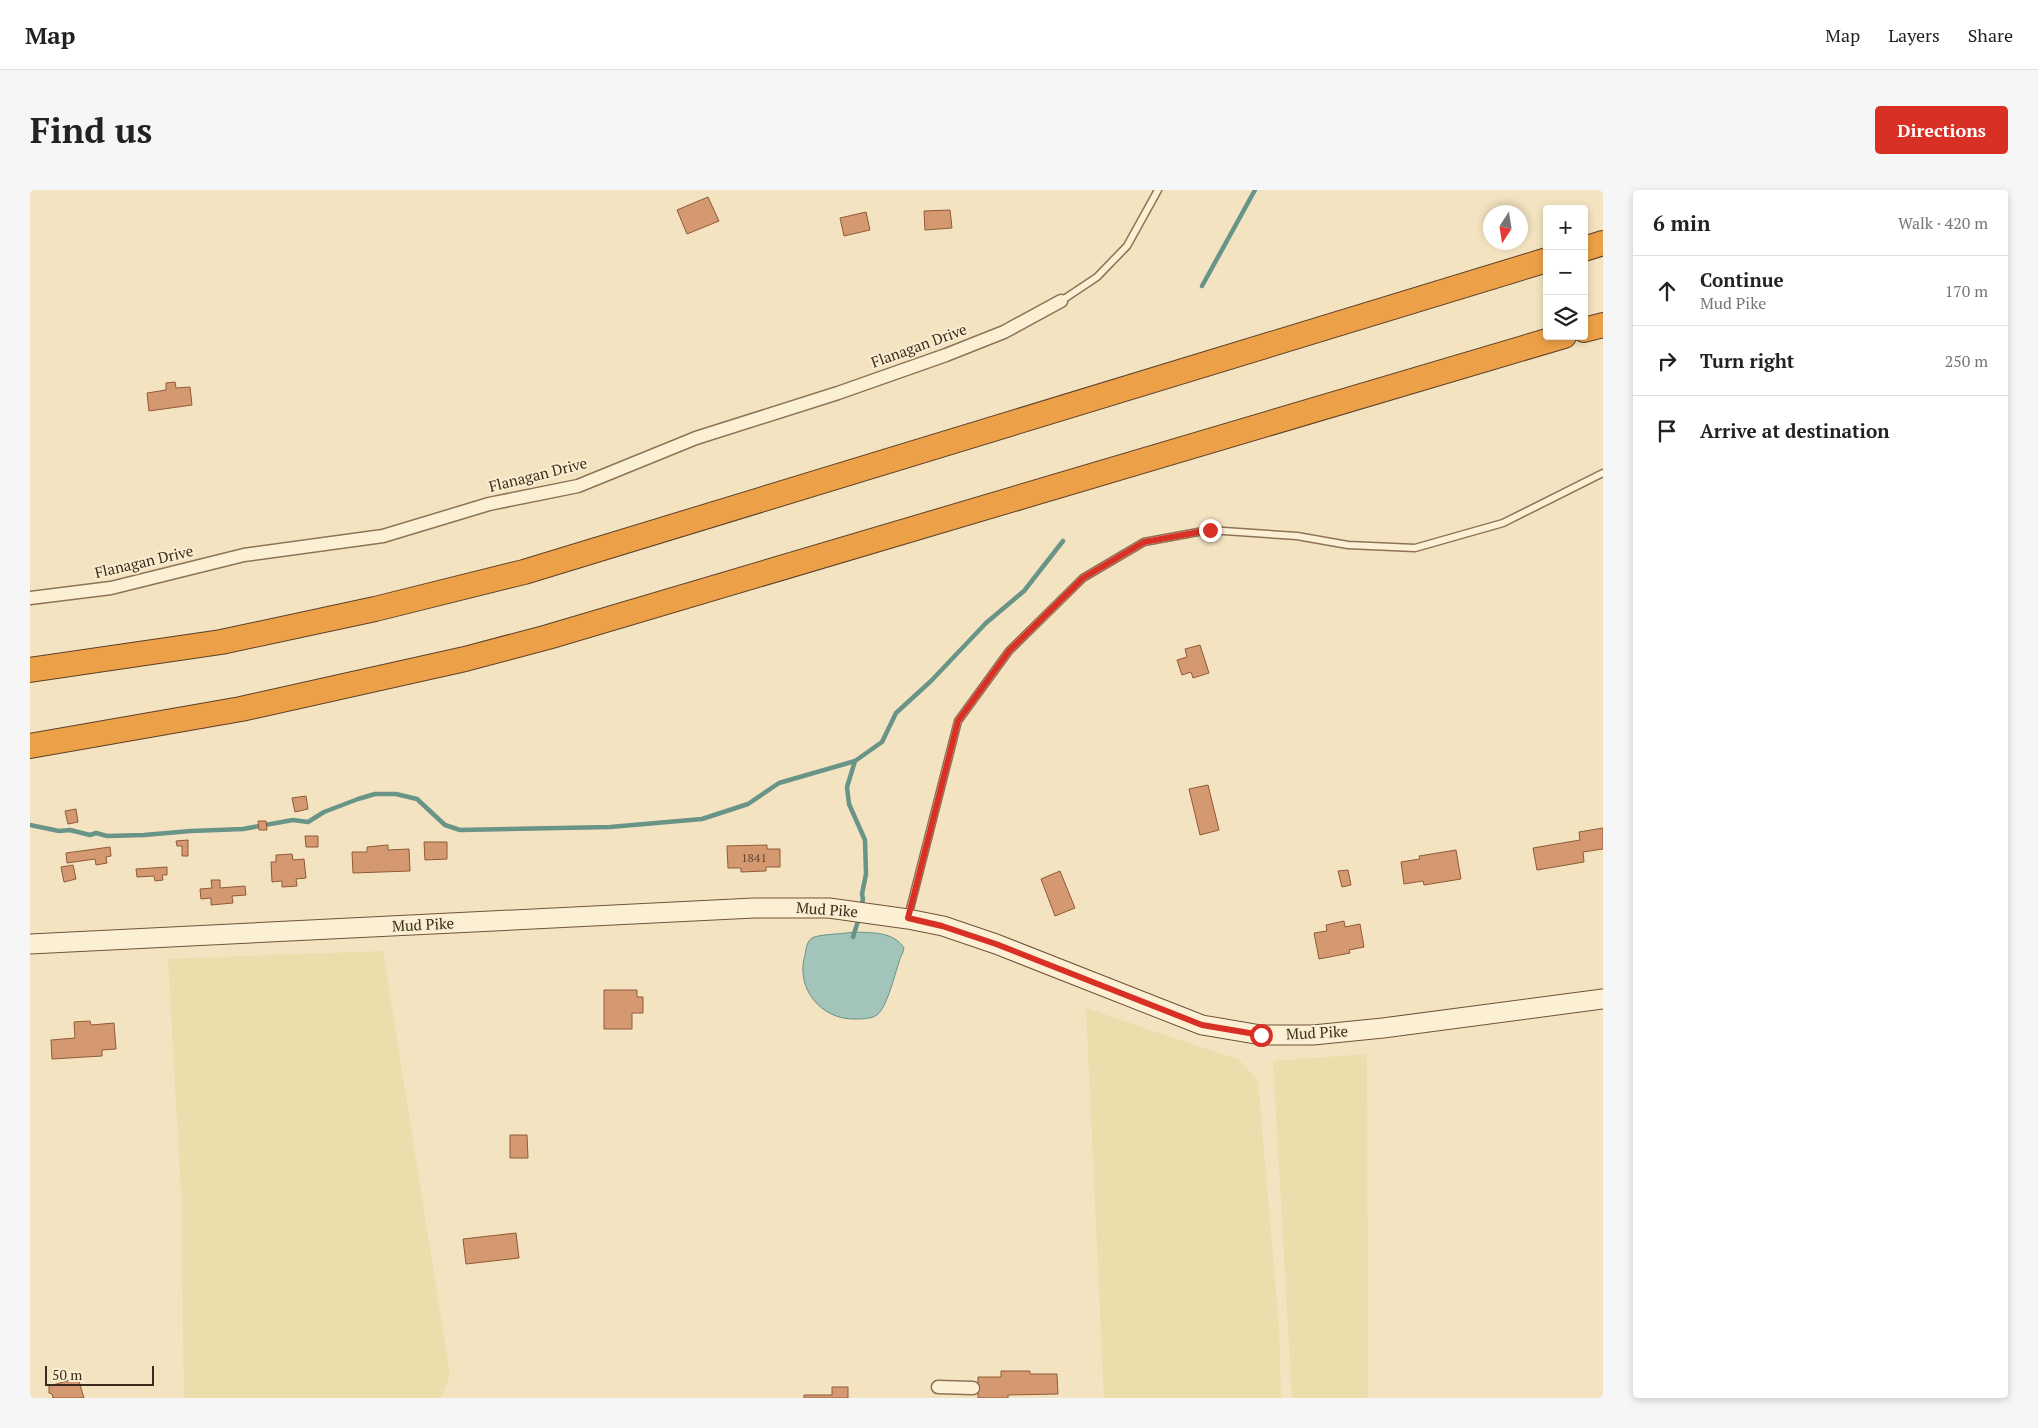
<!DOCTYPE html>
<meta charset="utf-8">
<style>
:root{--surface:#fff;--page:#f6f6f6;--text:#222;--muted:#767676;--line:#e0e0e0;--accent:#d93025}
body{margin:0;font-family:"PT Serif",serif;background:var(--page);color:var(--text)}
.controls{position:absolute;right:15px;top:15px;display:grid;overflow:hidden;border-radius:5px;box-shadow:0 2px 8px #0003}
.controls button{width:45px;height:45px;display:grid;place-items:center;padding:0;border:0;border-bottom:1px solid var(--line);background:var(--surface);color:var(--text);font:25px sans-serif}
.compass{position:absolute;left:1453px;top:15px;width:45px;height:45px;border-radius:50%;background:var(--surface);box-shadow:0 2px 8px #0003;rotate:192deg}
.scale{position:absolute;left:15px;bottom:12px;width:109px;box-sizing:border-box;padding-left:5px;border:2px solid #3c2b1c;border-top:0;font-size:14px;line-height:18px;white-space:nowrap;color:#3c2b1c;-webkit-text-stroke:4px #f9edd0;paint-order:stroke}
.stop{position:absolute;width:15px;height:15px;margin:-11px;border:4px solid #d93025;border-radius:50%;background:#fff}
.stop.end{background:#d93025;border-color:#fff;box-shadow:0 1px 5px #0008}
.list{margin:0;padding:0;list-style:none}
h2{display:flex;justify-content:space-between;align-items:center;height:65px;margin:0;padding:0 20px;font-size:21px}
h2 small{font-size:16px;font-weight:400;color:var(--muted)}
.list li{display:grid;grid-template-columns:32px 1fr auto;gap:15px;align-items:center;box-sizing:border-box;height:70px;padding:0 20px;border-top:1px solid var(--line)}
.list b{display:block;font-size:19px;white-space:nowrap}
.list p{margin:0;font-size:16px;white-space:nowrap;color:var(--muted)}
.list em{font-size:16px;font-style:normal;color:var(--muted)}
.icon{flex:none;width:28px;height:28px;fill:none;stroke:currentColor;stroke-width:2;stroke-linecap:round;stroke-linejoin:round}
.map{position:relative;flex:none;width:1573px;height:1208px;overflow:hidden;border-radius:5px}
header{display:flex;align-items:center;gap:30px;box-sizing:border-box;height:70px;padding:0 25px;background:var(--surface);border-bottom:1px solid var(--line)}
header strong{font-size:24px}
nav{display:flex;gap:28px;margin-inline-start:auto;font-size:18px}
.intro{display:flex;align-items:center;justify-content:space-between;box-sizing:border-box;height:120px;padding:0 30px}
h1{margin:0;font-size:35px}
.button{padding:12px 22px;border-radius:5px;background:var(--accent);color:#fff;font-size:18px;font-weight:700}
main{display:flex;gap:30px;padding:0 30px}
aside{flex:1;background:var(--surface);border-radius:5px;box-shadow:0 2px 8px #0003}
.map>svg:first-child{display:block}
</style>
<header>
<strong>Map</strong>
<nav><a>Map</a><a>Layers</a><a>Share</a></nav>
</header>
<div class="intro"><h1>Find us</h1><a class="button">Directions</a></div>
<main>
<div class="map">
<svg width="1573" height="1208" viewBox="0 0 1573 1208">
<rect width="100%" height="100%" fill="#f3e3c0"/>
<g fill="#e9deac">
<polygon points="353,761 420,1185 411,1208 154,1208 151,1000 138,769"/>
<polygon points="1056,818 1209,870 1228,891 1249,1136 1251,1208 1074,1208"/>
<polygon points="1337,864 1338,1208 1262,1208 1243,871"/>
</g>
<path fill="#a3c4ba" stroke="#699488" d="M824 742C842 743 863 741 874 758 873 764 870 767 869 772 865 784 857 817 847 825 841 829 832 829 825 829 791 830 765 798 775 765 776 759 777 751 782 748 789 744 814 744 824 742Z"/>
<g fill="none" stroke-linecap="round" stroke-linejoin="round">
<g stroke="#699488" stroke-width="4.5">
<polyline points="1172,96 1225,0"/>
<polyline points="825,571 817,597 819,614 835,650 836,684 832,704 833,709 831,718"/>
<polyline points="0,635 29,641 40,640 60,645 66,643 77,646 114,645 161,641 213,639 263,630 278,632 294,622 328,609 345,604 366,604 387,609 415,635 430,640 580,637 672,629 718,614 749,593 825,571 852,552 866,523 901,491 956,433 994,401 1033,351"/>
<polyline points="823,747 829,728"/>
</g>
</g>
<g fill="#d59971" stroke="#905a38">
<polygon points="678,7 689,31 657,44 647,20"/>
<polygon points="920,20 922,38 895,40 894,21"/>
<polygon points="836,22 840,40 814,46 810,28"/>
<polygon points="145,192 146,198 160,197 162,215 119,221 117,203 136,200 136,193"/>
<polygon points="1170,455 1179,483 1163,488 1161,482 1152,485 1147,470 1157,467 1155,459"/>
<polygon points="1178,595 1189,640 1170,645 1159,599"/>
<polygon points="276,606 278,619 265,622 262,608"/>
<polygon points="46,619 48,632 38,634 35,621"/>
<polygon points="228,631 236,631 237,640 229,640"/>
<polygon points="1573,638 1573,659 1553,662 1554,672 1507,680 1503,658 1550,650 1549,642"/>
<polygon points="275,646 288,646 288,657 276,657"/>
<polygon points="158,650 158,666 152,666 152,656 147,656 146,651"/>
<polygon points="394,652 417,652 417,669 395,670"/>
<polygon points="358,655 358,660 379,659 380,681 323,683 322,662 337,662 337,657"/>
<polygon points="737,655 737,659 750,659 750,677 736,677 736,681 711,682 711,678 698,678 697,656"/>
<polygon points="80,657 81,666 76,667 77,673 66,675 65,669 37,673 36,663"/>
<polygon points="1426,660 1431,689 1394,695 1393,691 1374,694 1371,672 1390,669 1389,666"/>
<polygon points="262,664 263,670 274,669 276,688 266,689 267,696 252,697 252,691 242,692 241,672 246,672 246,665"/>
<polygon points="43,675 46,689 34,692 31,677"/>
<polygon points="137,677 137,685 132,685 133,690 125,691 124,686 107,687 106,679"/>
<polygon points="1318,680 1321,695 1312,697 1308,681"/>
<polygon points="1030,681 1045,718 1025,726 1011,689"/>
<polygon points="181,690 190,690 190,698 215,696 216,705 202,706 203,713 181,715 181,708 171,709 170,699 182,698"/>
<polygon points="1314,731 1315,737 1330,734 1334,757 1319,760 1320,763 1289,769 1284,743 1297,741 1296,735"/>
<polygon points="574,800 607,800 607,807 613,807 613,823 602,823 602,839 574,839"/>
<polygon points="60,831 61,835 84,833 86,859 72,860 72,866 22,869 21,850 45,848 44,832"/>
<polygon points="480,945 497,945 498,968 480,968"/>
<polygon points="486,1043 489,1068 436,1074 433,1049"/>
<polygon points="971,1181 1000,1181 1000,1184 1027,1184 1028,1204 978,1205 978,1208 948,1208 948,1187 971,1187"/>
<polygon points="48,1188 54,1208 23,1208 22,1204 19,1203 19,1196"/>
<polygon points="802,1197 818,1197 818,1208 774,1208 774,1205 802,1205"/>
</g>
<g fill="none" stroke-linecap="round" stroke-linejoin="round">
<defs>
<g id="lane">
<polyline points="1031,111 1067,87 1097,56 1128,0"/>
<polyline points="878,727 928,531 979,461 1053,388 1114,352 1179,340 1267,346 1318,355 1385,358 1473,333 1573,283"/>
</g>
<g id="street">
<polyline points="0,408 81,398 214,365 353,346 459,314 548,296 666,248 808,203 916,165 974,142 1031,111"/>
<polyline points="908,1197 943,1198"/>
</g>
<polyline id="secondary" points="0,754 724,718 799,718 878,729 913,736 966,754 1172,835 1231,845 1283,845 1353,838 1573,809"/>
<g id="highway">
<polyline points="1554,59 1573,53"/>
<polyline points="1554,140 1573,135"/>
<polyline points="0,480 191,452 345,419 494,382 1517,70"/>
<polyline points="0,556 211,519 435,469 518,447 1534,146"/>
</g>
</defs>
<use href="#lane" stroke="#8e7355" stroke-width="9"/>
<use href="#street" stroke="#8e7355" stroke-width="15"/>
<use href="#secondary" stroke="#705339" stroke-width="21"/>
<use href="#highway" stroke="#5b402a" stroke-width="26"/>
<use href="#lane" stroke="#fcf0d4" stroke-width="6"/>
<use href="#street" stroke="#fcf0d4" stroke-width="12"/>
<use href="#secondary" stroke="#fcf0d4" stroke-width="19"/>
<use href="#highway" stroke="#eca047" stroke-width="24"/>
</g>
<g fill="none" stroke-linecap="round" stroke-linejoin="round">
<polyline stroke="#d93025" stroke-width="6" points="1180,340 1114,352 1053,388 979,461 928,531 878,728 912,736 966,754 1172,835 1231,845"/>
</g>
<g text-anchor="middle" stroke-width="4" stroke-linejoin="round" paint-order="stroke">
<g font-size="12" fill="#624631">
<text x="724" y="672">1841</text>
</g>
<g font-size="15" fill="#3c2b1c" stroke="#f9edd0">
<text transform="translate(889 156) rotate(-20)" y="5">Flanagan Drive</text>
<text transform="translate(508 285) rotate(-14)" y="5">Flanagan Drive</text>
<text transform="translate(114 372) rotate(-13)" y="5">Flanagan Drive</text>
<text transform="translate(797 720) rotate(4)" y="5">Mud Pike</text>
<text transform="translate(393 735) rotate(-3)" y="5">Mud Pike</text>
<text transform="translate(1287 843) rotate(-3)" y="5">Mud Pike</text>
</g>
</g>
</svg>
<div class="controls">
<button>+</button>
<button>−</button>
<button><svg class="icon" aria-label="layers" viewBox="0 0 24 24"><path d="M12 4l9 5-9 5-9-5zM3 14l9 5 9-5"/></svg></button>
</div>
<svg class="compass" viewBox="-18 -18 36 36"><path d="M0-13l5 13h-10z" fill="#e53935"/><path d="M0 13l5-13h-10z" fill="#767676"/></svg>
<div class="scale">50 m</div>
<div class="stop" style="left:1231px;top:845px"></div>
<div class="stop end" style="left:1180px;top:340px"></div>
</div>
<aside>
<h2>6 min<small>Walk · 420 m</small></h2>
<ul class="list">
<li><svg class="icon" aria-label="ahead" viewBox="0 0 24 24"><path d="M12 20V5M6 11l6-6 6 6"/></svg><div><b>Continue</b><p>Mud Pike</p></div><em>170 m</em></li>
<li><svg class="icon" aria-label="right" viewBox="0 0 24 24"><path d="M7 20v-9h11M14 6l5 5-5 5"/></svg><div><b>Turn right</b></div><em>250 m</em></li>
<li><svg class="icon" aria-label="arrive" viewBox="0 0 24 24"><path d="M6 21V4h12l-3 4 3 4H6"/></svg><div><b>Arrive at destination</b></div></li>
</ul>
</aside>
</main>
